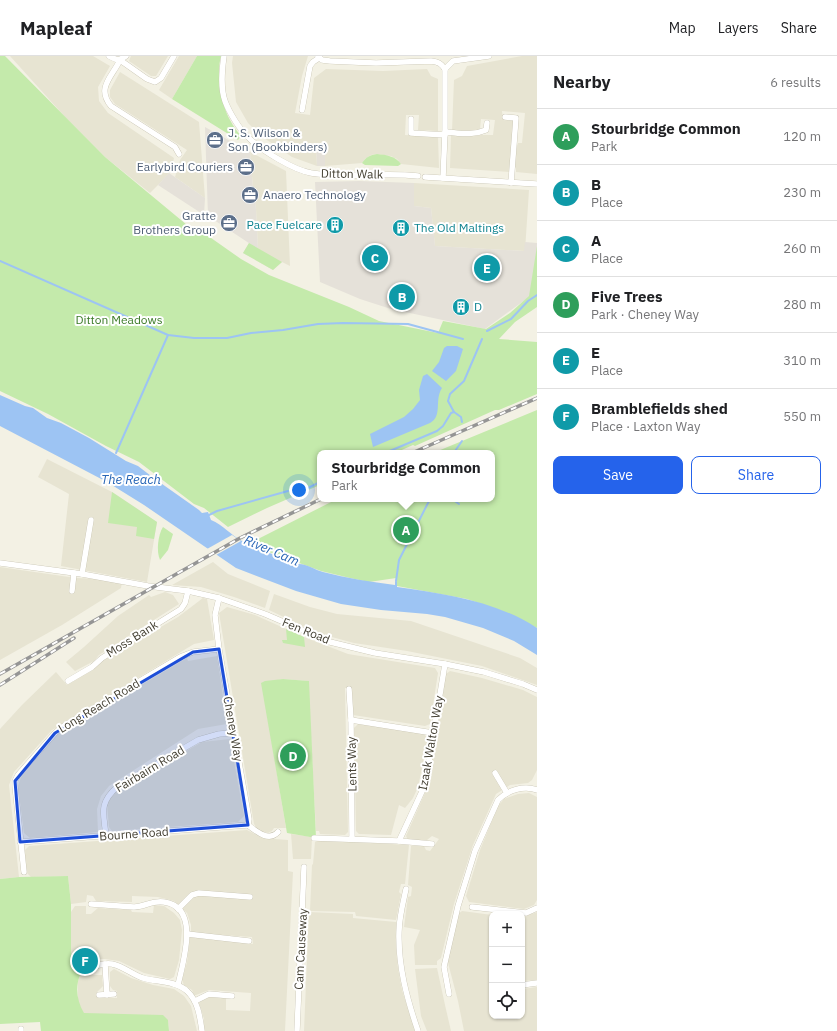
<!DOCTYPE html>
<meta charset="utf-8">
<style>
:root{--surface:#fff;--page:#f6f6f6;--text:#202124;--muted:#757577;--line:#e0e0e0;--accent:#2563eb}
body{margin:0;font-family:"IBM Plex Sans",sans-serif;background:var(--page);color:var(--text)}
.controls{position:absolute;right:12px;bottom:12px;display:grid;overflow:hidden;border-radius:8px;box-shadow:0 1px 3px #0004}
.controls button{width:36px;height:36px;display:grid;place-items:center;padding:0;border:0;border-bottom:1px solid var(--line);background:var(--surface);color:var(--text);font:20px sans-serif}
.you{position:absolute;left:299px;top:434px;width:14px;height:14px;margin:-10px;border:3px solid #fff;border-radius:50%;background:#1a73e8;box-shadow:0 0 0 6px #1a73e833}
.badge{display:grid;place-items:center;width:26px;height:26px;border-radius:50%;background:var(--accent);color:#fff;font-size:13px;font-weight:700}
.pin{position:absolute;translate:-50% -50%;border:2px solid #fff;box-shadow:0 1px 4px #0006}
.popup{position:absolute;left:317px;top:394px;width:178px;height:52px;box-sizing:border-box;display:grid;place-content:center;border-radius:8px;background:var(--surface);filter:drop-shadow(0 1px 3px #0005);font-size:13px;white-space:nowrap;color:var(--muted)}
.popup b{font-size:15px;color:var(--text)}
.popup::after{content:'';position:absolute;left:50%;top:100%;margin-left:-8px;border:8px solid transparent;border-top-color:var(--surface)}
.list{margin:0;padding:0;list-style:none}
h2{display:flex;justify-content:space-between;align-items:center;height:52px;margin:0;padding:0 16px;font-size:17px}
h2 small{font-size:13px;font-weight:400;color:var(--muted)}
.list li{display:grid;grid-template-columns:26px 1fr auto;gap:12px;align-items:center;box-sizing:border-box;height:56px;padding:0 16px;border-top:1px solid var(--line)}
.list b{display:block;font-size:15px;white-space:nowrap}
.list p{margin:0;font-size:13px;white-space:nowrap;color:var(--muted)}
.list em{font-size:13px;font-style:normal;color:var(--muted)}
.actions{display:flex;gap:8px;padding:12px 16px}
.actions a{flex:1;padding:9px 0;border:1px solid var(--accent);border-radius:8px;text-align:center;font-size:14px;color:var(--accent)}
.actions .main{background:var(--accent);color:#fff}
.icon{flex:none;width:22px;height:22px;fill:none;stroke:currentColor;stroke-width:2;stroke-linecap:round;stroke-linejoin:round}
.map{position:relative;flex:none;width:537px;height:975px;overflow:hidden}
header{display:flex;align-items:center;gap:24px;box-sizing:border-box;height:56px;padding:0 20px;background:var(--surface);border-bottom:1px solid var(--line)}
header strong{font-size:19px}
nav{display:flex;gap:22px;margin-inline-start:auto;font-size:14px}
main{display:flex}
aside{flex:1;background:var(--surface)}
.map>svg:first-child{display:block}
</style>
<header>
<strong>Mapleaf</strong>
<nav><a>Map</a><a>Layers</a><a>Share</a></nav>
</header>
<main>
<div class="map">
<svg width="537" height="975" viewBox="0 0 537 975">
<rect width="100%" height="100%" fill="#f3f1e4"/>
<g fill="#e7e4d2">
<polygon points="10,0 93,0 110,10 98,31 99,45 108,57 174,102 171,115 158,129 150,137 105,101 67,63"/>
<polygon points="131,0 168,0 156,20 151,20 129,5"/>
<polygon points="179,0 197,0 172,43 159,34"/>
<polygon points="233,0 308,0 302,20 295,57 310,59 314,22 326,13 383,15 427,13 431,20 438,23 438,75 418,74 419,59 406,59 405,79 438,81 439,112 401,108 397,103 391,100 377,98 371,99 365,103 362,107 325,110 325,90 316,90 317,110 292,101 261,80 248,67 236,46 232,7"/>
<polygon points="522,0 537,0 537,118 516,116 516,112 514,110 515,95 518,87 522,87 525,57 502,55 503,64 514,65 510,116 450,112 451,79 493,79 495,64 481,63 480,73 469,76 452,75 454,24 462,20 467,10"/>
<polygon points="120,16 199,66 205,142 175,121 180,104 187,94 115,48 110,41 110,34"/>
<polygon points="250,96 286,115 290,210 282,206 273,214 243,197 249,187 258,192 255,134 253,132"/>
<polygon points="414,127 529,134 525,195 435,190 431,152 414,150"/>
<polygon points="47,403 112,436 157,466 147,526 61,510 69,438 38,421"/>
<polygon points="213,506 228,518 270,535 265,552 234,541 201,531 172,529"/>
<polygon points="0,511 76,522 101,523 122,526 121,532 62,569 0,604"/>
<polygon points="165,536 173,539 179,548 99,599 94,605 75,615 66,606 84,591 118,560 149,539 151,541"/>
<polygon points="274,538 310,551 337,558 411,565 520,602 537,612 537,629 482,610 407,595 354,587 317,577 269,554"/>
<polygon points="203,542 207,543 214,584 194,588 52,674 14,716 9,729 19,821 0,823 0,673 22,649 56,616 67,629 94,613 102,605 178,561"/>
<polygon points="227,551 255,559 304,581 348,598 435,612 438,617 430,668 425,670 353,659 352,633 345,632 348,776 345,779 320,778 319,775 316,775 308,625 283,623 262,627 286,772 274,772 272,775 268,777 258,774 254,768 219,557"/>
<polygon points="217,600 227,668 198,673 109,730 101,740 97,753 98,776 30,782 24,777 18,730 21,721 58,678 187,602 188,605"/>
<polygon points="450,615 482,622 523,634 537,641 537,714 532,724 528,727 510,729 496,738 473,789 454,848 441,902 437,905 437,909 415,909 414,889 420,874 404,871 408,841 411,840 412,831 408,829 411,790 424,790 426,794 430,795 439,783 432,780 427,784 408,784 406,780 428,730 446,618"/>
<polygon points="358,668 424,678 428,683 418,731 413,742 405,752 399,749 391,779 359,778 356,775 354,672"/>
<polygon points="230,683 244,760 238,766 112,775 109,771 107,748 111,741 118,734 202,686"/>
<polygon points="529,737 537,741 537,844 534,849 524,853 469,846 466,840 480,794 498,750 504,743 518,738"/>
<polygon points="247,774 262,782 288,784 288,815 293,816 285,975 204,975 204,963 199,947 200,945 209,941 226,942 226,954 250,955 251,937 209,934 196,939 194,939 192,934 184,929 182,924 187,906 190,881 253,888 252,881 191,877 191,869 187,857 174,845 158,841 132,840 132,846 96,845 93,840 87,839 86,846 71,848 68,820 31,821 25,815 24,795 29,790"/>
<polygon points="291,778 312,781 311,803 293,803"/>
<polygon points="320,784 409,789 405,828 401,828 399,836 401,838 396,864 356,860 355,856 310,855 312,809 313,808 315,786"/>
<polygon points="154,849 164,850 174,857 180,864 182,874 179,904 174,921 170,923 144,917 119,905 105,903 99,903 85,909 76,908 71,897 71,856 75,850 86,850 86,858 91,858 98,852 131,854 132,856 153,857"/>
<polygon points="462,855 492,859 492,960 522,960 522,933 537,931 537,975 464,975 458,945 447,903 458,858"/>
<polygon points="309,856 353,858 353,862 396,866 396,892 398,912 402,934 415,975 304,975"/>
<polygon points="537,856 537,924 522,925 522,861"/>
<polygon points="437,912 445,949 451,975 427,975 421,960 415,913"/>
<polygon points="114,913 131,922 153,929 174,933 184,940 191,950 197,975 169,975 168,964 84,958 78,947 78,926 80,919 102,919 103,930 97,936 97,942 117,942 117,935 113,934 110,930 110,916"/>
</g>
<g fill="#e5e1d9">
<polygon points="205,71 250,96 253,132 255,134 258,193 208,160"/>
<polygon points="316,89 325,89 325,110 317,110"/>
<polygon points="169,117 205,142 204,159 158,129"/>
<polygon points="359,125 414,127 414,150 431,152 435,190 524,195 525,186 537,187 536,236 485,273 391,253 360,243 320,226 315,126"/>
</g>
<g fill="#c4eaab">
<polygon points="0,0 5,0 105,101 187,169 197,176 204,177 241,203 269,219 349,251 379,265 438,277 443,265 486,273 510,257 529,240 537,190 537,251 515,266 499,283 537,286 537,338 499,354 495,354 415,390 413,389 395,397 320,397 320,429 267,452 228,471 204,452 194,448 139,406 106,390 48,358 0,335"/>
<path d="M197 0H221C216 19 221 47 230 64 233 70 237 75 241 80L238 84 172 43Z"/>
<path d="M377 98C387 99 395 100 401 108L398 110 365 109 362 107C366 101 370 99 377 98Z"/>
<polygon points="249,187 282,206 273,214 243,197"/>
<polygon points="537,354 537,572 502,555 467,543 397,530 396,522 369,526 350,522 321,515 261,493 253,489 252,486 337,443 492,443 492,397 433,397"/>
<polygon points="112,436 157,466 154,483 136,480 137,471 108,467"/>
<path d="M163 471 173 478 168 494 160 504C156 495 158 479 163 471Z"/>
<polygon points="286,573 304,581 305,591 283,587 282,584 287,584"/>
<polygon points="283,623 309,625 316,782 287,777 261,627 265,625"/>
<path d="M68 820 71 848V897L80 919C75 932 77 945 84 957L163 959 168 964 169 975H41L40 966 0 968V823L19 821Z"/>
</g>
<g fill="#9dc4f3">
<polygon points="447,290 457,290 463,293 456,315 446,325 432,315 439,306 444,292"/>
<path d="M427 318 442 332C434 344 443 360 430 367L373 391 370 378 404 361 413 353 420 344 419 334 423 320Z"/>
<path d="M0 339 25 350 33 352 47 362 61 367 89 382 126 405 138 410 155 423 199 454 202 457 208 456 211 464C223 469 231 479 242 485 259 495 280 500 299 508 307 508 315 514 323 516 347 522 371 526 395 529V525L397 526V531C445 538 496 545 537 572V599L514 585 483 572 445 561 427 558 381 554 341 548 296 535 236 512 144 449 107 426 0 370Z"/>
</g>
<polygon fill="#f3f1e4" points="232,479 241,485 216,499 207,493"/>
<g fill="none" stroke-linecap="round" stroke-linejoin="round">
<g stroke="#9dc4f3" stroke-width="2">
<polyline points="0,205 168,279 194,282 227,282 251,277 283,274 318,268 343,267 408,268 463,283"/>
<polyline points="487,275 511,263 528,245 537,239"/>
<polyline points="462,366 461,361 454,356 448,345 450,338 464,325 482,283"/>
<polyline points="455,395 462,385"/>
<polyline points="116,397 168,279"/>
<polyline points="385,397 437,375 443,370 451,357 454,356"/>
<polyline points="296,438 320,426"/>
<polyline points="452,443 459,448"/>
<polyline points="209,459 217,455 288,435"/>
<polyline points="396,525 399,504 430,443"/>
</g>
<defs>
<g id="street">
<path d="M109 0C116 4 119 5 126 0"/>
<path d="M174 0 161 22 155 26 147 23 120 4C112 21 96 32 111 50L175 91 179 98"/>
<path d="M224 0C222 14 220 31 225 45 229 56 240 74 248 81 260 94 294 114 311 117 346 123 382 116 418 120"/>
<path d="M318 0 322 4 330 5 376 7 431 5C438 6 441 7 445 13V76L443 122"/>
<polyline points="445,13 453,5 489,0"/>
<polyline points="302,54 310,10 313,6 319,2"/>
<polyline points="505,61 516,62 511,127"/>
<polyline points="411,63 411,77 445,79"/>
<path d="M445 76C460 77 472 80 486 74L487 67"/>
<polyline points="425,121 537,128"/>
<polyline points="0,507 82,518 148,530 188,535 219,542 265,558 330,586 375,597 445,608 484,616 523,628 537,634"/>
<polyline points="82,518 91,464"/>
<polyline points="72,535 74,517"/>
<polyline points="219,542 215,559 219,593 249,763 248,769"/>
<polyline points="68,625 92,611 102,602 181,553 185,547 188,535"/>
<polyline points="349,633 351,664 352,782"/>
<polyline points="351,664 433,677"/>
<polyline points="495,717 507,737"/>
<path d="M248 769C257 776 269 786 278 776"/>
<path d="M106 780C104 758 98 748 117 731L198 684 219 678 233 677"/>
<polyline points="314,782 399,785 432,788"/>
<polyline points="399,785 425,729 445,608"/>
<polyline points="20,786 248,769"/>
<polyline points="24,816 15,730 15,725 18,719 55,677 62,671 180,601 193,596 219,593"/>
<path d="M406 833C403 847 399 862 399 876 398 910 407 943 418 975"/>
<path d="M91 848C105 849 120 850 134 851 145 851 151 844 164 846 201 851 183 906 178 929"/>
<polyline points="472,851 526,857 537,852"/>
<polyline points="178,853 192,839 199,837 250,841"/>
<polyline points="187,878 249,885"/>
<polyline points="105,908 107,939"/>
<path d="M89 914C96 909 103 907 112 908 123 910 133 919 143 922 157 926 176 925 187 935 198 945 200 961 202 975"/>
<polyline points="522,929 537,927"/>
<path d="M449 938 444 911 458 850 475 795 498 744C508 734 524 729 537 734"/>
<polyline points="99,939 114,938"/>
<polyline points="195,945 209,938 232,940"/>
<polyline points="21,975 21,973"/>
<polyline points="297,975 304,811"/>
</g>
</defs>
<use href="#street" stroke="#bfbaa6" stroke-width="6"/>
<use href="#street" stroke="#fff" stroke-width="5.5"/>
<defs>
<g id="rail">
<polyline points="412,397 537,342"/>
<polyline points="0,618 240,482 321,443"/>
<polyline points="0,629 74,582"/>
</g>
</defs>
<use href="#rail" stroke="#959595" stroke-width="3.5"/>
<use href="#rail" stroke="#fff" stroke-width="2" stroke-dasharray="6" stroke-linecap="butt"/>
</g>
<path fill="#1d4ed8" fill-opacity="0.2" stroke="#1d4ed8" stroke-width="3" stroke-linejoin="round" d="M219 593 248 769 20 786 15 725 55 677 193 596Z"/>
<defs>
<symbol id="office-disc" viewBox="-11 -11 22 22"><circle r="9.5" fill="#5c6f8a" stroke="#fff"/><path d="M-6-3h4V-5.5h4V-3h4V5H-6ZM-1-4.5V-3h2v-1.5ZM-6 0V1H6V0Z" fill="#fff"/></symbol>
<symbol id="building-disc" viewBox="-11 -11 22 22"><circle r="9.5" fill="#0f9aa8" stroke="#fff"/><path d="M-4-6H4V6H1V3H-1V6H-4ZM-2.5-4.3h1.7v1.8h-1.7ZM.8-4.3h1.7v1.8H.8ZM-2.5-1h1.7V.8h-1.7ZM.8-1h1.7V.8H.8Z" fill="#fff"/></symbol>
</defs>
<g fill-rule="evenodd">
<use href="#office-disc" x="205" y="74" width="20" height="20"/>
<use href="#office-disc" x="236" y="101" width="20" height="20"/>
<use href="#office-disc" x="240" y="129" width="20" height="20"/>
<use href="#office-disc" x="219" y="157" width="20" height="20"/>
<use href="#building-disc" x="325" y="159" width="20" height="20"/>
<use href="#building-disc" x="391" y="162" width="20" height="20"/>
<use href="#building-disc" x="451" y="241" width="20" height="20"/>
</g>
<g text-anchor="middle" stroke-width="4" stroke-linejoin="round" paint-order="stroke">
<g font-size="12" fill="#4e5e75" stroke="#fff" text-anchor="start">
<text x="228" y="81">J. S. Wilson &amp;<tspan x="228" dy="14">Son (Bookbinders)</tspan></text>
<text x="233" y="115" text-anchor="end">Earlybird Couriers</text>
<text x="263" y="143">Anaero Technology</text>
<text x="216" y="164" text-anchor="end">Gratte<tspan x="216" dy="14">Brothers Group</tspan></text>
</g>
<g font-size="12" fill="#454134" stroke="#fff">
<text transform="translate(352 118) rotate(1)" y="4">Ditton Walk</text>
<text transform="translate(306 575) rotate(22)" y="4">Fen Road</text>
<text transform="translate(132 583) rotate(-32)" y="4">Moss Bank</text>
<text transform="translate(99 650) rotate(-31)" y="4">Long Reach Road</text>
<text transform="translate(233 673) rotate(80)" y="4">Cheney Way</text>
<text transform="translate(431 687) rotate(-80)" y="4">Izaak Walton Way</text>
<text transform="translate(352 708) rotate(-91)" y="4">Lents Way</text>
<text transform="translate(150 713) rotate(-31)" y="4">Fairbairn Road</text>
<text transform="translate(134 778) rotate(-4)" y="4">Bourne Road</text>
<text transform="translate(301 893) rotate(-87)" y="4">Cam Causeway</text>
</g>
<g font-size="12" fill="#0d838f" stroke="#fff" text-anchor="start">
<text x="322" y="173" text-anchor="end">Pace Fuelcare</text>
<text x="414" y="176">The Old Maltings</text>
<text x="474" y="255">D</text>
</g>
<g font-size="12" fill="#397925" stroke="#fff">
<text x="119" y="268">Ditton Meadows</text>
</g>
<g font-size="13" font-style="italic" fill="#2866b6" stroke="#fff">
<text x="131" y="428">The Reach</text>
<text transform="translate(272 494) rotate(23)" y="5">River Cam</text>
</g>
</g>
</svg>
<div class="controls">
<button>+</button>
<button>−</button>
<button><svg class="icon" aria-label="locate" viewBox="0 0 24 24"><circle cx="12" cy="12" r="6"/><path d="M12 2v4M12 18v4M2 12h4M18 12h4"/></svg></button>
</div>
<div class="you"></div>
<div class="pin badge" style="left:406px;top:474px;background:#2e9e5b">A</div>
<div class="popup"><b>Stourbridge Common</b>Park</div>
<div class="pin badge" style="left:402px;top:241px;background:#0f9aa8">B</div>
<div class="pin badge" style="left:375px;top:202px;background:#0f9aa8">C</div>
<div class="pin badge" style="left:293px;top:700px;background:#2e9e5b">D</div>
<div class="pin badge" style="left:487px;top:212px;background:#0f9aa8">E</div>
<div class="pin badge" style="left:85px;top:905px;background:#0f9aa8">F</div>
</div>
<aside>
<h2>Nearby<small>6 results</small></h2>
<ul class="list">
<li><span class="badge" style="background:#2e9e5b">A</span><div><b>Stourbridge Common</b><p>Park</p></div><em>120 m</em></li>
<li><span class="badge" style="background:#0f9aa8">B</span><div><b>B</b><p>Place</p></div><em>230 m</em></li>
<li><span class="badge" style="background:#0f9aa8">C</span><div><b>A</b><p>Place</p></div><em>260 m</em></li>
<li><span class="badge" style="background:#2e9e5b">D</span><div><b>Five Trees</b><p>Park · Cheney Way</p></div><em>280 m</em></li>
<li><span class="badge" style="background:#0f9aa8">E</span><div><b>E</b><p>Place</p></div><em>310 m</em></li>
<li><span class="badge" style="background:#0f9aa8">F</span><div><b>Bramblefields shed</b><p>Place · Laxton Way</p></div><em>550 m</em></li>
</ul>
<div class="actions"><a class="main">Save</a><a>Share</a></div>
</aside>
</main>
